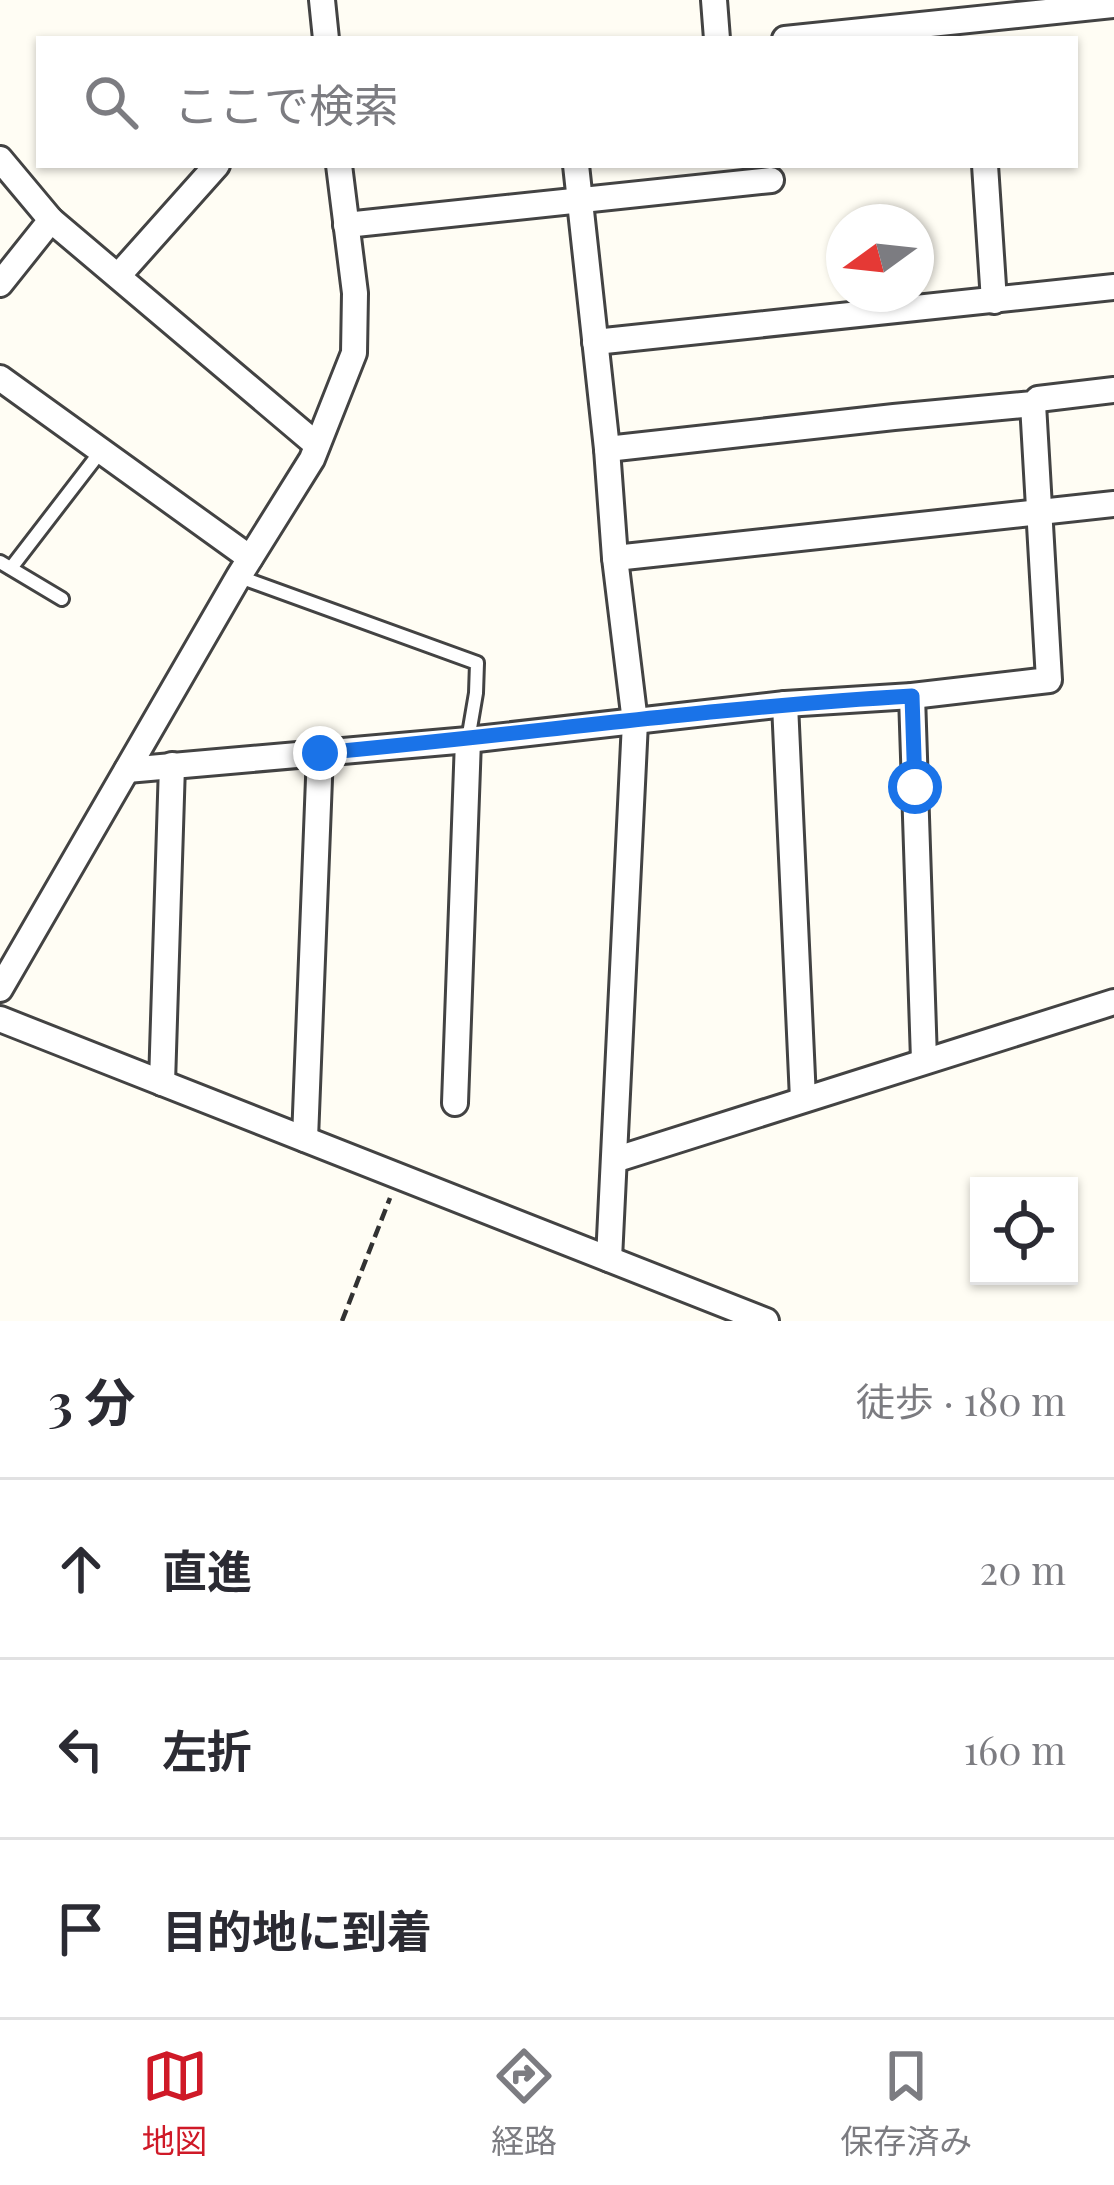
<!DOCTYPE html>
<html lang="ja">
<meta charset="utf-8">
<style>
:root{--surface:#fff;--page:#f7f7f7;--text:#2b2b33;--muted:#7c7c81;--line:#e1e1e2;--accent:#cf1927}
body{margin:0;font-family:"Playfair Display","Noto Sans JP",serif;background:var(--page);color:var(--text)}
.controls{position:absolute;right:36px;bottom:36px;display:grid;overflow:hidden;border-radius:0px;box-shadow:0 3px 9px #0004}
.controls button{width:108px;height:108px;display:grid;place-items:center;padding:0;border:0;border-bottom:3px solid var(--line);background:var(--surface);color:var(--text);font:60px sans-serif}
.compass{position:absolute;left:826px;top:204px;width:108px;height:108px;border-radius:50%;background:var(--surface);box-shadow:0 3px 9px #0004;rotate:255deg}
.stop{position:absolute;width:36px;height:36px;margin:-27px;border:9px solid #1a73e8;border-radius:50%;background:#fff}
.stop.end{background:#1a73e8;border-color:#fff;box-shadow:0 3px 12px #0008}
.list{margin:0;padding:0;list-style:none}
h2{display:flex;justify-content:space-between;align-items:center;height:156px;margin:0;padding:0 48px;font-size:51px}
h2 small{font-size:39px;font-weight:400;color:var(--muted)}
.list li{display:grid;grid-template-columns:78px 1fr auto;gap:36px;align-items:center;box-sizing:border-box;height:180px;padding:0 48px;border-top:3px solid var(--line)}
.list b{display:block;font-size:45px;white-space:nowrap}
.list em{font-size:39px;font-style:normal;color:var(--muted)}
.icon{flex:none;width:66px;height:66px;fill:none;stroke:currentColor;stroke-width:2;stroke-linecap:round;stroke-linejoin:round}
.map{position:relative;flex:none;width:1114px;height:1321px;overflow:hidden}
.search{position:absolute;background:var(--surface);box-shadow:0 3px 9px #0004;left:36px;right:36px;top:36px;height:132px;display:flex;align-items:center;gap:30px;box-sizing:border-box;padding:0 42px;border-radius:0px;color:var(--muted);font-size:45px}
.sheet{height:696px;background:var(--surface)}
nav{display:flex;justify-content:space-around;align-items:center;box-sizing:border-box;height:168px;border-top:3px solid var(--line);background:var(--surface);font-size:33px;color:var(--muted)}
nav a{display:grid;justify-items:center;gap:6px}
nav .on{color:var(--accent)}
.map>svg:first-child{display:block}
</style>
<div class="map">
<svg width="1114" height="1321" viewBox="0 0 1114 1321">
<rect width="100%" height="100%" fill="#fffdf4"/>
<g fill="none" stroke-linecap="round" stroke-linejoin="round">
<defs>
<g id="service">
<polyline points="0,562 62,599"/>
<polyline points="11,568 101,451"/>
<polyline points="240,577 477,663 476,693 468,740"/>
</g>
<g id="minor">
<polyline points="322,0 326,39"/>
<polyline points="714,0 717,39"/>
<polyline points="785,39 1114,5"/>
<polyline points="0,159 51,220 0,284"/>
<polyline points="576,165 607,449 615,558 635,722 609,1259"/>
<polyline points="985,165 994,301"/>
<polyline points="51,220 317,445"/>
<polyline points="346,225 771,180"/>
<polyline points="118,276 217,165"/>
<polyline points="595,342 1114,287"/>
<polyline points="0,378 250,558"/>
<polyline points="607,449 894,417 1033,404 1038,399 1114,390"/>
<polyline points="615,558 1114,504"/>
<polyline points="912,696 924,1060"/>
<polyline points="785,704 803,1099"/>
<polyline points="127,770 468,740 785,704 912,696 1049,680 1033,404"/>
<polyline points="0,989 239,576 312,459 354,353 355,293 339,165"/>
<polyline points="0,1019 766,1321"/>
<polyline points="162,1083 172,765"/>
<polyline points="455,1103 468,740"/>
<polyline points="305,1139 320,753"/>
<polyline points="614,1160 1114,1002"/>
</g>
</defs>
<use href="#service" stroke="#434343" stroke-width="18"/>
<use href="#minor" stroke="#434343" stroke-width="30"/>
<polyline stroke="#323232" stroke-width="4.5" stroke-dasharray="12 6" stroke-linecap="butt" points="342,1321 390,1198"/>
<use href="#service" stroke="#fff" stroke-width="12"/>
<use href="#minor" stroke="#fff" stroke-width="24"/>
</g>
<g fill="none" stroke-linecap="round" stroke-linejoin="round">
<path stroke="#1a73e8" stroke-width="15" d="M320 753C518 735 715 707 912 696L915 787"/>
</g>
</svg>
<div class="controls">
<button><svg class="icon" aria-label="locate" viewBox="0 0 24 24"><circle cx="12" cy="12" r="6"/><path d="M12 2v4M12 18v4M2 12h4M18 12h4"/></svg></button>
</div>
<svg class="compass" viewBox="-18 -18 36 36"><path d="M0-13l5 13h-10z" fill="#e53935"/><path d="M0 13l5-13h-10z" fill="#7c7c81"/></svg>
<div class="stop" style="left:915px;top:787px"></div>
<div class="stop end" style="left:320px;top:753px"></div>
<div class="search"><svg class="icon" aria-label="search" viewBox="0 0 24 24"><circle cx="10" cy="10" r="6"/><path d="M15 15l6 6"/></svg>ここで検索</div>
</div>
<section class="sheet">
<h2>3 分<small>徒歩 · 180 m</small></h2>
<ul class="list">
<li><svg class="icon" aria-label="ahead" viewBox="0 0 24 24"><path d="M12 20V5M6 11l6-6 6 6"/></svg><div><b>直進</b></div><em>20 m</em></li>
<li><svg class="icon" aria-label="left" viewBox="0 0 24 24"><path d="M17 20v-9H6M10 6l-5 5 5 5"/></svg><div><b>左折</b></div><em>160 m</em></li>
<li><svg class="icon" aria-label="arrive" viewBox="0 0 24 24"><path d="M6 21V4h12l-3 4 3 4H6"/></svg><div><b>目的地に到着</b></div></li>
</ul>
</section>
<nav>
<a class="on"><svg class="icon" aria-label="map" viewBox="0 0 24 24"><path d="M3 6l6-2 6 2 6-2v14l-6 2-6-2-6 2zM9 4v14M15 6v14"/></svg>地図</a>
<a><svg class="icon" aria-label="directions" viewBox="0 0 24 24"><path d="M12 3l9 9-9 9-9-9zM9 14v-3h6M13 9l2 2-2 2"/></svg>経路</a>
<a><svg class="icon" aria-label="saved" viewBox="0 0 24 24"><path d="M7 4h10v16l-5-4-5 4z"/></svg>保存済み</a>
</nav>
